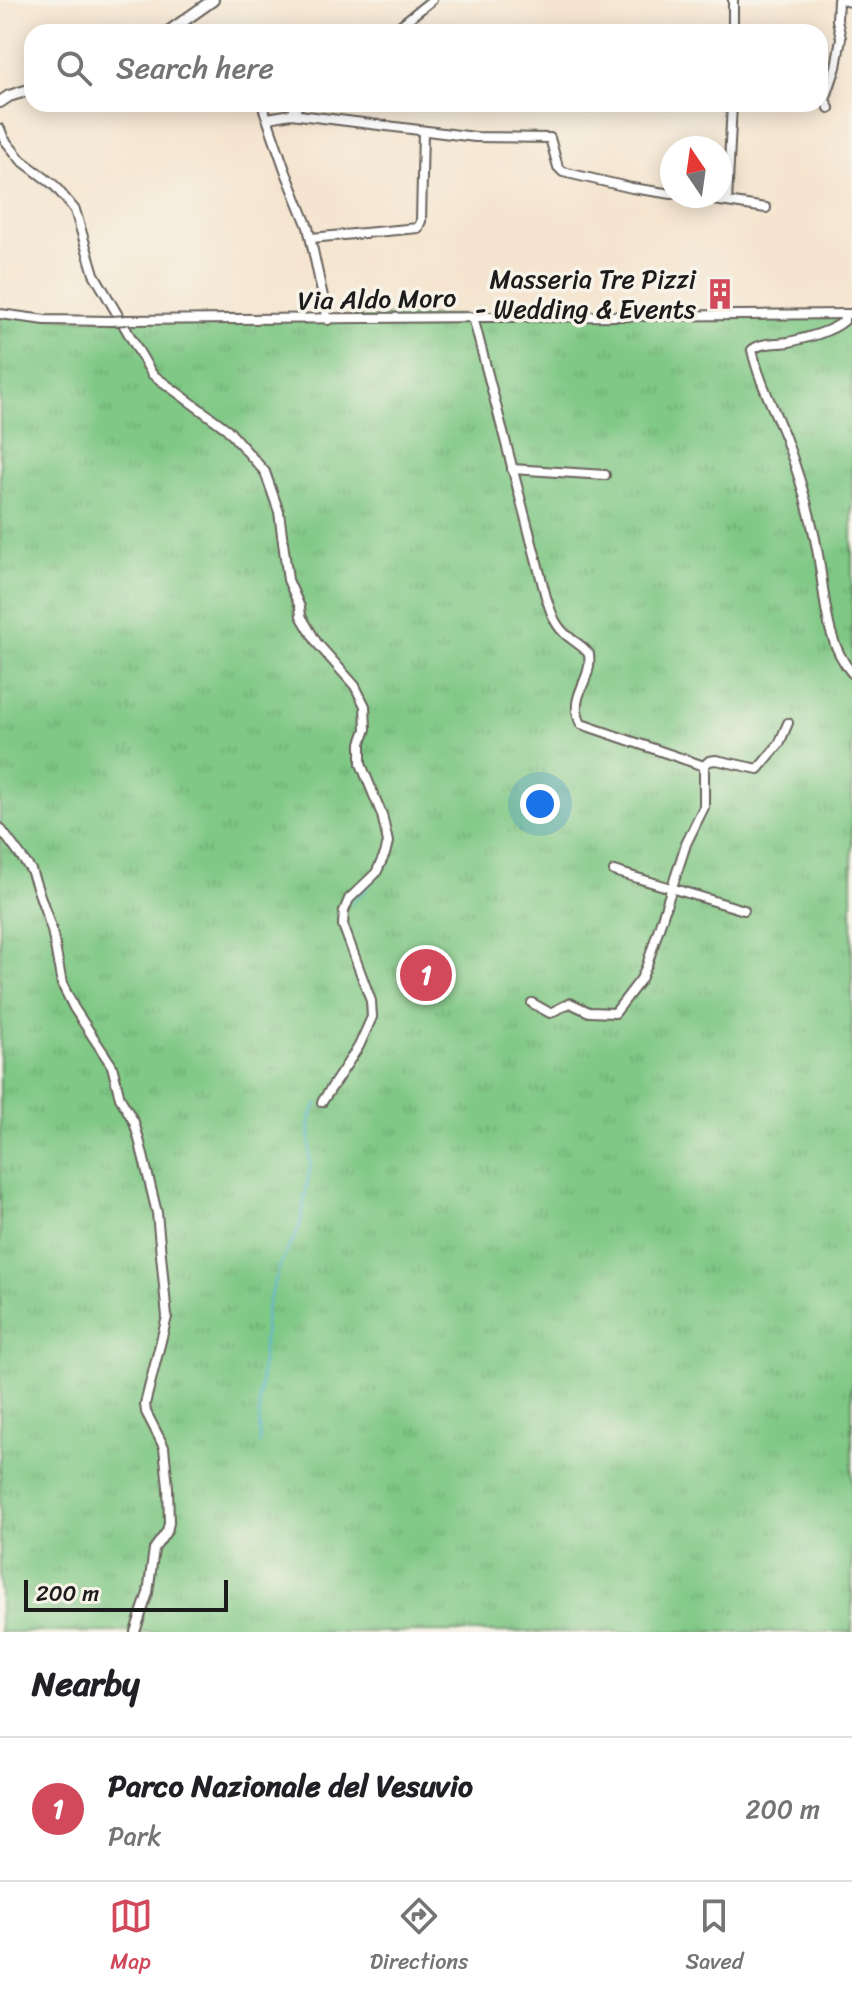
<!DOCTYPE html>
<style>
:root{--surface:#fff;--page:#f2f2f2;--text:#202124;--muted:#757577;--line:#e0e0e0;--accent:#d1495b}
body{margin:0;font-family:Sriracha,sans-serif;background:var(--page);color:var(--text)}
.compass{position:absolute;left:660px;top:136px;width:72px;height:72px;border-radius:50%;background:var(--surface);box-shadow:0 4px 20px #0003;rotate:347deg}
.scale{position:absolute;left:24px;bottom:20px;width:204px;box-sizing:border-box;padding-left:8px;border:4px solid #1c1c1c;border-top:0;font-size:22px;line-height:28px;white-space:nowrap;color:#1c1c1c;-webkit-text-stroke:6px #f7f3e8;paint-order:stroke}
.you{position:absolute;left:540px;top:804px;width:28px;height:28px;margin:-20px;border:6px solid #fff;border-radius:50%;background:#1a73e8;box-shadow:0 0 0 12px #1a73e833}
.badge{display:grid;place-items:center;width:52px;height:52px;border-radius:50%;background:var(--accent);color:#fff;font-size:26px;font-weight:700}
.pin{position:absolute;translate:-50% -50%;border:4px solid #fff;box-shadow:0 2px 8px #0006}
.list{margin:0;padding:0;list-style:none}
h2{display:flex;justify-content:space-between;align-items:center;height:104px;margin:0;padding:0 32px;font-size:34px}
h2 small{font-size:26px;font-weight:400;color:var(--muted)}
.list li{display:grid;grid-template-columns:52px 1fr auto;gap:24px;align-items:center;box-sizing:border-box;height:144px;padding:0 32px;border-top:2px solid var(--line)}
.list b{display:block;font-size:30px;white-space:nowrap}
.list p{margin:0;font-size:26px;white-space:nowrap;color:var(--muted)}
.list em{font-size:26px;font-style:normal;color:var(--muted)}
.icon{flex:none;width:44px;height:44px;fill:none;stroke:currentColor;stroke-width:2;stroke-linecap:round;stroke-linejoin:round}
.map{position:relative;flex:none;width:852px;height:1632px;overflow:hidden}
.search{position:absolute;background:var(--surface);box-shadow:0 4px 20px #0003;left:24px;right:24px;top:24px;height:88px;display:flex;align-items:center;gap:20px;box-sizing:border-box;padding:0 28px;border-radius:24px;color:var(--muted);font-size:30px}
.sheet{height:248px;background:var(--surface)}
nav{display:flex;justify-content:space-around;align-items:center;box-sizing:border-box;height:112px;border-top:2px solid var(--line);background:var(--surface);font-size:22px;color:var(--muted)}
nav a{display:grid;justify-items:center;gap:4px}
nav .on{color:var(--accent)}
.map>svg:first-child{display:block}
</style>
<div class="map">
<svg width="852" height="1632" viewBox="0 0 852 1632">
<defs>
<pattern id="park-tufts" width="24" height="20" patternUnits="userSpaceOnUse" patternTransform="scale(2)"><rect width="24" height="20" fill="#7fc885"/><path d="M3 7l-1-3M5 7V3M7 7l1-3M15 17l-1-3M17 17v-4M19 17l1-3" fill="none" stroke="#6dab72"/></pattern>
</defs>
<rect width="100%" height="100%" fill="#f7f3e8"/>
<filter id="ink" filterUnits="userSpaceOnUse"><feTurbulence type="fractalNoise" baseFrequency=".0125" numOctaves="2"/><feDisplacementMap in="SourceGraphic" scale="16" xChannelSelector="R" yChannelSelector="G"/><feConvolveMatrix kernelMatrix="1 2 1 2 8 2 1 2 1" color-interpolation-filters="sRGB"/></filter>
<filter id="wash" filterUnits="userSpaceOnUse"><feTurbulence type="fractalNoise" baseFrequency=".006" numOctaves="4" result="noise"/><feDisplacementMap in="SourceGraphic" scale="32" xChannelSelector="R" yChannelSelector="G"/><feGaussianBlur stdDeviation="1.8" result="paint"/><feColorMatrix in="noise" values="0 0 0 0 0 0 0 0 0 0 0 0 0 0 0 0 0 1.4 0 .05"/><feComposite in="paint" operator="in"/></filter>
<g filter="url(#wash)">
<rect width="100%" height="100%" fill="#f5e5d0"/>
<polygon fill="url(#park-tufts)" stroke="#4e7250" stroke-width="2" points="0,310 20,315 86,319 852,312 852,1632 0,1632"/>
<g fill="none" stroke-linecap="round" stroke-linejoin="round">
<g stroke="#5cb4d9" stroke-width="2">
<polyline points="21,165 57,194"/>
<polyline points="351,903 372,882"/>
<polyline points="339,1083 347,1071"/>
<polyline points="260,1444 259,1403 266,1310 280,1265 300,1226 310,1167 310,1121 314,1108 318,1104"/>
</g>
</g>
</g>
<g filter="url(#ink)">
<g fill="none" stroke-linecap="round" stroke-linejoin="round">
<defs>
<g id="minor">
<polyline points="392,32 432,0"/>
<polyline points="733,32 733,0"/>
<polyline points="262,104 285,170 308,227 328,320"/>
<polyline points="829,108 825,100 836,67 841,38 837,20 838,0"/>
<polyline points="291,114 300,104"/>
<polyline points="268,118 291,114 475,137 550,138 558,167 563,172 632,188 672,194"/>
<polyline points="0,129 4,139 21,160 54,185 75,210 94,274 152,374 227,429 265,472 279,512 288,580 300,607 301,616 317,643 355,686 365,706 366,729 361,743 361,764 382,815 388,842 385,854 376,873 349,899 344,911 343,925 371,1001 372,1017 359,1046 322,1102"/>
<polyline points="688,196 766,208"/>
<polyline points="727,202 732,104"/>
<polyline points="311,238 418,228 421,221 423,131"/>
<polyline points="0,314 45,320 112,321"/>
<path d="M844 314V321C831 332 806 338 789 342 777 344 761 342 752 350 759 381 773 407 785 437 801 480 815 528 821 574 826 609 828 645 852 673"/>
<path d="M473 317 546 597C551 612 555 627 569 637 576 643 583 646 589 654 593 682 567 695 581 724L704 766 709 761 716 760 758 769 779 744 788 723"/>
<polyline points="127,320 852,314"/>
<polyline points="512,469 605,475"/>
<polyline points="0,828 31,870 52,930 62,984 74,1008 112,1066 120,1098 134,1122 140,1143 157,1213 167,1317 145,1404 146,1412 164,1447 168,1487 169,1523 167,1531 154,1549 148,1593 135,1632"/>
<polyline points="614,871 744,910"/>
<polyline points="532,1003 550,1013 570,1003 589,1012 615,1013 641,979 647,965 686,844 704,807 704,766"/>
</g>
<g id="major">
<polyline points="846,0 852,1"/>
<polyline points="168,32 213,0"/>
<polyline points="0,102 9,96 32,89"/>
</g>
</defs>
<use href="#minor" stroke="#68625b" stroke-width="12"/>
<use href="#major" stroke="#68625b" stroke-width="14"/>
<use href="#minor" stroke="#fff" stroke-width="8"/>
<use href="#major" stroke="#fff" stroke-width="10"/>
<defs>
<polyline id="minor-bridge" points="112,321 127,320"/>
</defs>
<use href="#minor-bridge" stroke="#68625b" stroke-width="12" stroke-linecap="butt"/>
<use href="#minor-bridge" stroke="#fff" stroke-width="8"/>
</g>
</g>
<defs>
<symbol id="building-bare" viewBox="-9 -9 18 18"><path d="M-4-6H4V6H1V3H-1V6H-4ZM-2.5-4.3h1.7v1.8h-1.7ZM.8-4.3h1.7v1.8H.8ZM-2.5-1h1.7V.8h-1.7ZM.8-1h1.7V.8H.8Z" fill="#d1495b" stroke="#f7f3e8" stroke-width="2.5" paint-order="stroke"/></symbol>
</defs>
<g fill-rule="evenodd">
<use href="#building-bare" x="698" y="272" width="44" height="44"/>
</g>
<g text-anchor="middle" stroke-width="7" stroke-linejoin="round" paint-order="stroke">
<g font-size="26" fill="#1c1c1c" stroke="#f7f3e8" text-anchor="end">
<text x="696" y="288">Masseria Tre Pizzi<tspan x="696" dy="30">- Wedding &amp; Events</tspan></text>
</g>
<g font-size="26" fill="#1c1c1c" stroke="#f7f3e8">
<text transform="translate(377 299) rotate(-1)" y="9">Via Aldo Moro</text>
</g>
</g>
</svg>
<svg class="compass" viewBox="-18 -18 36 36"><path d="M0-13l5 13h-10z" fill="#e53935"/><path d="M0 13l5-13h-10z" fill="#757577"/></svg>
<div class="scale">200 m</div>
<div class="you"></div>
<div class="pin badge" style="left:426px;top:975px">1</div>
<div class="search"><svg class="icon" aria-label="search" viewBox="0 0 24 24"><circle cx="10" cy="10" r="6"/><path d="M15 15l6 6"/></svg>Search here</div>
</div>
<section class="sheet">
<h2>Nearby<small></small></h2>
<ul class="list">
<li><span class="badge">1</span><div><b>Parco Nazionale del Vesuvio</b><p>Park</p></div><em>200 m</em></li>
</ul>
</section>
<nav>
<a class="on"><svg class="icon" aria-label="map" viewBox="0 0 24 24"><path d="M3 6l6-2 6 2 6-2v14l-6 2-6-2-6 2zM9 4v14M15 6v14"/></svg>Map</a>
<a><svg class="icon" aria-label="directions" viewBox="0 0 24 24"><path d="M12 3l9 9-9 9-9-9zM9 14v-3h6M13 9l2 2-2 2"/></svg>Directions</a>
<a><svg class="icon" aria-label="saved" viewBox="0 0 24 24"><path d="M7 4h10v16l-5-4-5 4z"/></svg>Saved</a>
</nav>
